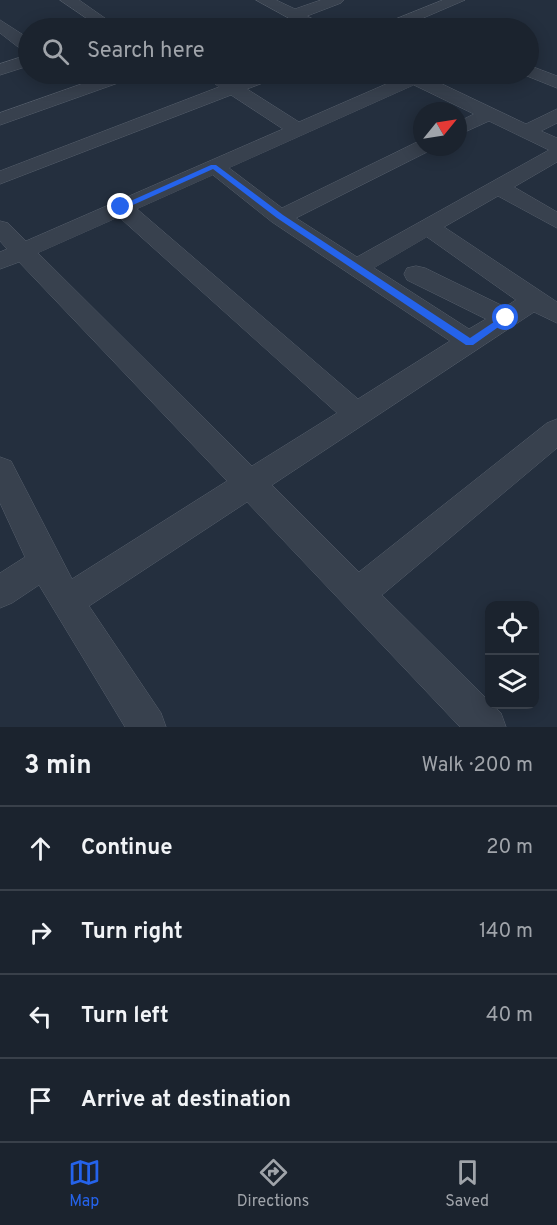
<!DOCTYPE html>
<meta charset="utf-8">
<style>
:root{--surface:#1b232e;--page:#242b36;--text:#f1f3f6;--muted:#a0a4aa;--line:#39404a;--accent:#2563eb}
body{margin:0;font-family:Overpass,sans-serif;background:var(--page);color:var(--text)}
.controls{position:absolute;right:18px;bottom:18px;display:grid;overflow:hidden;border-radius:12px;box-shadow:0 3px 15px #0003}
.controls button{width:54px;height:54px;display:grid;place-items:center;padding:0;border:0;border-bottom:2px solid var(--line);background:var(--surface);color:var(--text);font:30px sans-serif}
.compass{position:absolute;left:413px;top:102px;width:54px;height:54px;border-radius:50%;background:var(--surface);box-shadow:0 3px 15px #0003;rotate:60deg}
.stop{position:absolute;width:18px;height:18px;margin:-14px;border:4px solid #2563eb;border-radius:50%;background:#fff}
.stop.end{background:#2563eb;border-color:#fff;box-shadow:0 2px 6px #0008}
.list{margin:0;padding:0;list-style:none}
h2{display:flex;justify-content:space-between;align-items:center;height:78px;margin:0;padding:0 24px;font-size:26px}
h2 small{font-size:20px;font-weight:400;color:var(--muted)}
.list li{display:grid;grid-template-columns:39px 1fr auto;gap:18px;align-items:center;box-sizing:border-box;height:84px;padding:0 24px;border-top:2px solid var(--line)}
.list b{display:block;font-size:22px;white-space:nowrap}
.list em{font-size:20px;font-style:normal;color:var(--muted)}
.icon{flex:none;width:33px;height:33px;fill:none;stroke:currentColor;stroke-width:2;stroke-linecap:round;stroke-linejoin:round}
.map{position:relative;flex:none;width:557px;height:727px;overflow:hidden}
.search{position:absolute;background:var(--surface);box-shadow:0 3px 15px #0003;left:18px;right:18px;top:18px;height:66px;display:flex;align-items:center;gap:15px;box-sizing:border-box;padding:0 21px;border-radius:33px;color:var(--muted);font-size:22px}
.sheet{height:414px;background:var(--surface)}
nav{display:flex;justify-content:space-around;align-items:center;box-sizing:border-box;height:84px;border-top:2px solid var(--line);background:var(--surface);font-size:16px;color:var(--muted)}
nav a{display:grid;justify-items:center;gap:3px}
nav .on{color:var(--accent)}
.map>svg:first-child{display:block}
</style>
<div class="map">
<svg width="557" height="727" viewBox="0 0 557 727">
<rect width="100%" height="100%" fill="#242f3e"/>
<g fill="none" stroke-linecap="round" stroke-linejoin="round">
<defs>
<g id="minor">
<polygon points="60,0 79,0 119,28 101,28"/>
<polygon points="256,0 276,0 295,9 321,0 344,0 341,3 307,16 325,25 327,28 307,28"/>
<polygon points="443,0 465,0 400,28 379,28 381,25"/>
<polygon points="0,20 28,38 28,51 22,50 0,33"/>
<polygon points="28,55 28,66 0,75 0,64"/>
<polygon points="528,65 557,76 557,88 522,74 528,74"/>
<polygon points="110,74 135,74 132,78 0,125 0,113"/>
<path d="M201 74H222L234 81 255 74H279L276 78 247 89 299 122 400 78 397 74H421L526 124 557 109V123L541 131 557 138V162L514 187 557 212V228L498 196 444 227 557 302V323L534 312 272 485 359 572 547 423 557 419V448L382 595 501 713 506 727H460L247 502 89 606 161 713 166 727H125L39 585 12 603 0 608V573L25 557 0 503V457L11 461 72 579 227 481 19 262 0 269V252L7 249 0 241V221L8 223 26 241 283 129 231 95 0 184V171L219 87ZM414 85 474 114 458 122V135L489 121 549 150 357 257 296 218 429 151 432 147H422V141L415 143 282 208 229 168ZM213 175 272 222 450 341 358 399 137 209ZM119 217 337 413 252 466 38 253ZM427 237 516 300 505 307 425 268 416 266 407 268 404 274 407 280 486 319 469 329 374 268Z"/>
</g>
</defs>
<use href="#minor" stroke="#565f6c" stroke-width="1"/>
<use href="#minor" fill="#38414e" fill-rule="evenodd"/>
</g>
<polygon fill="#2563eb" points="211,165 216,165 283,215 470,338 503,316 511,318 473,345 466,345 277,218 213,169 124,209 117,207"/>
</svg>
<div class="controls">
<button><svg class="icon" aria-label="locate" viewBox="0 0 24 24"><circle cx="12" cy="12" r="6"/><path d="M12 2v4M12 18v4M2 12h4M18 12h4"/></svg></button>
<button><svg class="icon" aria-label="layers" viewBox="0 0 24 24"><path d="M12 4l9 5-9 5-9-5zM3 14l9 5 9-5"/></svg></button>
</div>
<svg class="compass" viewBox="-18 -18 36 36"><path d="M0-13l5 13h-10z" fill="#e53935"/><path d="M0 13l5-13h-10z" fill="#a0a4aa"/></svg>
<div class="stop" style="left:506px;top:318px"></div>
<div class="stop end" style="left:121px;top:207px"></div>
<div class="search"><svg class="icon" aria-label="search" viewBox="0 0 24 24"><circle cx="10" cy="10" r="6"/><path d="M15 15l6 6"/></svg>Search here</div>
</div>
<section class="sheet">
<h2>3 min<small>Walk · 200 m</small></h2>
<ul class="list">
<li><svg class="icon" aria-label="ahead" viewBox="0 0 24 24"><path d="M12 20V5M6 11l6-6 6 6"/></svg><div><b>Continue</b></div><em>20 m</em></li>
<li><svg class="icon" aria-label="right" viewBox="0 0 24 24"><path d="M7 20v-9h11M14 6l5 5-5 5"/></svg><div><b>Turn right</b></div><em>140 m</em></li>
<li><svg class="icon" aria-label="left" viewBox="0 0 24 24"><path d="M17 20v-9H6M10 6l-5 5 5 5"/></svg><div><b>Turn left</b></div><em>40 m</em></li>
<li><svg class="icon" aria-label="arrive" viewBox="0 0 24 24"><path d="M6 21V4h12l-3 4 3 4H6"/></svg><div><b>Arrive at destination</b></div></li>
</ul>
</section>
<nav>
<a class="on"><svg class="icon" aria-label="map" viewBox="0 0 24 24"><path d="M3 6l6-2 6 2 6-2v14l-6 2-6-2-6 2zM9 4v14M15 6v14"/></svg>Map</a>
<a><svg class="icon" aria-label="directions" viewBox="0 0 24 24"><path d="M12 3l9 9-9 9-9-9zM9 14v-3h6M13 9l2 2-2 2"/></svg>Directions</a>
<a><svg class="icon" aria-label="saved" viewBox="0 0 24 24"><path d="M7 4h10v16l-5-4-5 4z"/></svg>Saved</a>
</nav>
